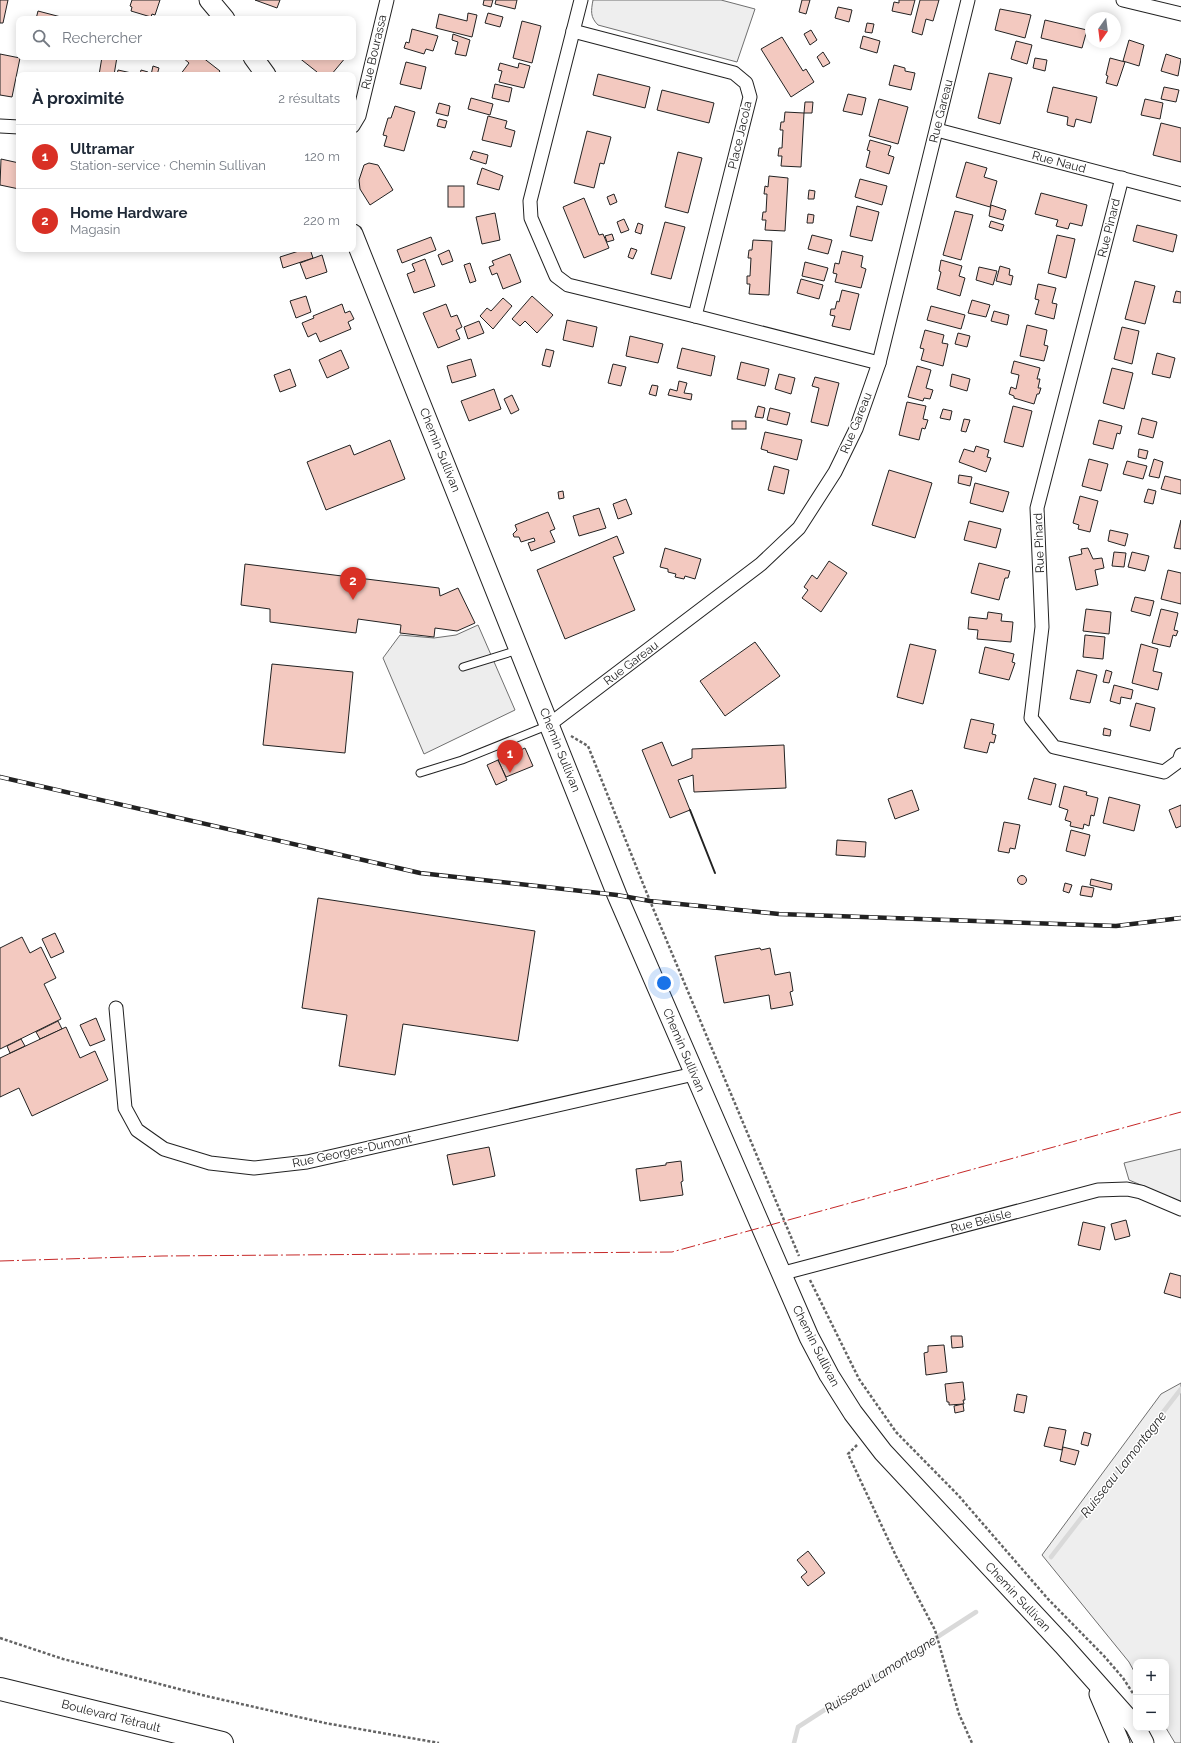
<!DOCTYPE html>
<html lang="fr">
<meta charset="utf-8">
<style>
:root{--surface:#fff;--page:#f2f2f3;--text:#1f2937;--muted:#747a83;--line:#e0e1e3;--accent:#d93025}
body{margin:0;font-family:Raleway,sans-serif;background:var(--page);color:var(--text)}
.controls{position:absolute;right:12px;bottom:12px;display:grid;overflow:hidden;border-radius:8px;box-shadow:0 2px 10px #0003}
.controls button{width:36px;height:36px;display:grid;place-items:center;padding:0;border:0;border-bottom:1px solid var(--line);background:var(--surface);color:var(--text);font:20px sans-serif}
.compass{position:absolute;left:1085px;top:12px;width:36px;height:36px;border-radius:50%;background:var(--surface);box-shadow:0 2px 10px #0003;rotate:194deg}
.you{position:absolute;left:664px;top:983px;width:14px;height:14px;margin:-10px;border:3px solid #fff;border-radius:50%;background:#1a73e8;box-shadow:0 0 0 6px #1a73e833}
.badge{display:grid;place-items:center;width:26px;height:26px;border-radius:50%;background:var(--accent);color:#fff;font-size:13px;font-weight:700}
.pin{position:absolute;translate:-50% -33px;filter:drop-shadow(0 1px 2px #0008)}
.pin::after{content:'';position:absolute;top:21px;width:14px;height:12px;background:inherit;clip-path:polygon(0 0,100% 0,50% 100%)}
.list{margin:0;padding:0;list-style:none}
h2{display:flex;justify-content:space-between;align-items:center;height:52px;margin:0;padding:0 16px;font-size:17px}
h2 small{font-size:13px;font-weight:400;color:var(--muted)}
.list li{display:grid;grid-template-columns:26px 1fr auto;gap:12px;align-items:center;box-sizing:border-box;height:64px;padding:0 16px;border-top:1px solid var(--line)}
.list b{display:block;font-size:15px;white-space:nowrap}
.list p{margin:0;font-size:13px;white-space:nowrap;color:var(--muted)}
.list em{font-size:13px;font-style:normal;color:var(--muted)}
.icon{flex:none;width:22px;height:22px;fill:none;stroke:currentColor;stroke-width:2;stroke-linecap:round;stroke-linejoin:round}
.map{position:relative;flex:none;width:1181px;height:1743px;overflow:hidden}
.search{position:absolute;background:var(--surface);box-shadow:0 2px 10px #0003;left:16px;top:16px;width:340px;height:44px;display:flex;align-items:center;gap:10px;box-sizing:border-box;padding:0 14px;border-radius:8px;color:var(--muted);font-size:15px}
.panel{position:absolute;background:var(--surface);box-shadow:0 2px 10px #0003;left:16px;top:72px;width:340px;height:180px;border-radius:8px}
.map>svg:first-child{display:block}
</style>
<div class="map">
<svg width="1181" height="1743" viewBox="0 0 1181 1743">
<rect width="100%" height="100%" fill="#fff"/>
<g fill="#eee" stroke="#6f6f6f">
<path d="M593 0H721L755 9 737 62 598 25C590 17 591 11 593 0Z"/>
<polygon points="1181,1149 1181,1202 1129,1180 1124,1163"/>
<polygon points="1181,1383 1181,1743 1175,1743 1166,1728 1166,1662 1136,1662 1136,1675 1129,1662 1042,1555 1161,1394"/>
</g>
<polygon fill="#ededed" stroke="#6f6f6f" points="478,625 515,710 424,754 383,658 400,635 434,638 456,635"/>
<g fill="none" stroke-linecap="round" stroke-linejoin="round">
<g stroke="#d9d9d9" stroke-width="4.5">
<polyline points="1051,1557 1181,1389"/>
<polyline points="794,1743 798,1727 976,1612"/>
</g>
</g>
<g fill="#f3c9c0" stroke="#222">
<polygon points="0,0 8,0 3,23 0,23"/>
<polygon points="132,0 160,0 155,15 152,14 151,17 131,11 132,7 130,6"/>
<polygon points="255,0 280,0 277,8"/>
<polygon points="484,0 493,0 491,7 483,5"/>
<polygon points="496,0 517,0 515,9 495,4"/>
<polygon points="802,0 810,0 806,14 799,12"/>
<polygon points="899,0 915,0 911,15 892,11 894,2 899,3"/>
<polygon points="920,0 939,0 933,21 926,19 922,35 912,32"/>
<polygon points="838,7 852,10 849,22 835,18"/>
<polygon points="1000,9 1031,15 1025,38 995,30"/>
<polygon points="38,11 61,17 61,19 36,19"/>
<polygon points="468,13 477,15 472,37 436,28 439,14 467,21"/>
<polygon points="488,13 503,17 500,27 485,23"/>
<polygon points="1045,20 1087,30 1082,48 1041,38"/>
<polygon points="522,21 541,26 532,63 513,58"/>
<polygon points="867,23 874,24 872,33 865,32"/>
<polygon points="412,29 438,36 433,51 426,49 424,54 404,48 406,42 409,43"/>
<polygon points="811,30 817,40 810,45 804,34"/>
<polygon points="453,34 470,40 466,56 455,54 458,42 452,40"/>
<polygon points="863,36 880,41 877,53 860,48"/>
<polygon points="782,37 803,71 806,69 814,82 791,97 761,49"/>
<polygon points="1129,40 1144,45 1139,66 1123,61"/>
<polygon points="1016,41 1032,45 1027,64 1011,59"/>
<polygon points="823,52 830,63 823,67 817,57"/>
<polygon points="0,54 20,58 12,97 0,95"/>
<polygon points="1166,54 1181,59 1178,76 1161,71"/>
<polygon points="102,57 117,57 114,75 99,75"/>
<polygon points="182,57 202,57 220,71 217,75 180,75 189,63"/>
<polygon points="298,57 346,57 331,75 315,75 317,72"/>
<polygon points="1035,58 1047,60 1045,71 1033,68"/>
<polygon points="1110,58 1125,62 1117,86 1106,83 1108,76 1106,75"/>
<polygon points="406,62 426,67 421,89 400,84"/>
<polygon points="500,63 518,68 519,63 530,66 524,88 499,82 502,71 498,70"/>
<polygon points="894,65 905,68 905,71 915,73 911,90 889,85"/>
<polygon points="153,66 159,68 157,75 151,75"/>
<polygon points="118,70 136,74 136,75 117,75"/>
<polygon points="141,70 148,72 147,75 140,75"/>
<polygon points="989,73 1012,78 1000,124 978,118"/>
<polygon points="598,74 650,87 645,108 593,95"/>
<polygon points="495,84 512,88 509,102 492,98"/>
<polygon points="1053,87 1097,97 1091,123 1076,119 1074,127 1067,125 1068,117 1047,112"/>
<polygon points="1164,87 1179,90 1176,102 1161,99"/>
<polygon points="662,90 714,103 709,123 657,110"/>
<polygon points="848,94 866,98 862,115 843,111"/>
<polygon points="471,98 493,104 490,115 468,109"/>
<polygon points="879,99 908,107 898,144 869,136"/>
<polygon points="1145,99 1163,103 1160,119 1141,115"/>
<polygon points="805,102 813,102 812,113 804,113"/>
<polygon points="439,103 450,106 448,116 436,113"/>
<polygon points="395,106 415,112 404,151 384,146 387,136 383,135 388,118 391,118"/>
<polygon points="785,112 804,113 801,167 781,166 782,156 778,156 779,148 782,148 783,130 780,130 781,122 784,122"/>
<polygon points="488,116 507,121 505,128 515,131 511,147 482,140"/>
<polygon points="439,119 447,121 445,128 437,126"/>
<polygon points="1161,123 1181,128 1181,162 1153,155"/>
<polygon points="587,131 611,137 604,164 600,163 594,188 574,183"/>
<polygon points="870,140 891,146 888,155 894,157 889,174 866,167 870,151 867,150"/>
<polygon points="473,151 488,155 486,164 470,159"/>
<polygon points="678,152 702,158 688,213 665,207"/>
<polygon points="1,159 19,163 19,189 0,185"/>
<polygon points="966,162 987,168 984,177 997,181 990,207 956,197"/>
<polygon points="369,163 378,165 393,190 370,205 360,189 359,180 364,165"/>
<polygon points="482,168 503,176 499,190 477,184"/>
<polygon points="769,176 788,178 785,231 765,230 766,220 762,220 763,212 766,212 767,194 764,194 765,186 768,187"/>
<polygon points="860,179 887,186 882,205 855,197"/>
<rect x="448" y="186" width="16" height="21"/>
<polygon points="809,190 815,191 814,199 808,199"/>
<polygon points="1041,193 1087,205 1082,226 1070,223 1068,229 1056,226 1058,220 1035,214"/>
<polygon points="614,194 617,202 610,205 607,197"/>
<polygon points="584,198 599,235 603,234 609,248 584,258 563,207"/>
<polygon points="991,205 1006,210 1003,220 989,216"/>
<polygon points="857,206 879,212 872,241 850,236"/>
<polygon points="955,211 973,215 961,260 943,255"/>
<polygon points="495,213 500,240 482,244 476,217"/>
<polygon points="808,214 814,215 813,223 807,223"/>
<polygon points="624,219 629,230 621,233 617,222"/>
<polygon points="991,221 1004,225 1002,231 989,227"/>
<polygon points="665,222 685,227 671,279 651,274"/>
<polygon points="638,223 643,225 641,234 635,232"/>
<polygon points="1137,225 1177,235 1173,252 1133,241"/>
<polygon points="612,234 614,240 607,242 605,236"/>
<polygon points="812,235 832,240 828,254 808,249"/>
<polygon points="1057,235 1075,239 1066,278 1048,273"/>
<polygon points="431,237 436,250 402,263 397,250"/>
<polygon points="753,240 772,241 769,295 749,294 750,284 747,284 747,276 750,276 751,258 748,258 749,250 752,250"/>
<polygon points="631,248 637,250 633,259 628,257"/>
<polygon points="305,249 310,249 313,258 283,268 280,257"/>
<polygon points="449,250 453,261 442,265 438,255"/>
<polygon points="842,251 863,256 861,267 866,269 861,288 835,282 837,274 833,273 835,263 839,264"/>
<polygon points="510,254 521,282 503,289 497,273 492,275 489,267 494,265 492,261"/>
<polygon points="322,255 327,272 306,279 300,263"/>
<polygon points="425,259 435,286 414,293 407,274 415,271 412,264"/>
<polygon points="941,260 962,266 959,276 965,278 960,296 937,289 941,272 939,271"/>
<polygon points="805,262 828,268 824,281 802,276"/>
<polygon points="470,263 476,281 470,283 464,265"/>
<polygon points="1000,266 1010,269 1009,275 1013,276 1011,285 996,281"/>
<polygon points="979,267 997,271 993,285 976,280"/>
<polygon points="801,279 823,285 819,299 797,293"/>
<polygon points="1135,281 1155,286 1145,324 1125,319"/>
<polygon points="1038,284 1056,288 1052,303 1057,304 1054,319 1035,314 1039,300 1035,299"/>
<polygon points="842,290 859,294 850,330 832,326 835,316 830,315 831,309 835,309 837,301 839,302"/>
<polygon points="1176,291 1181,292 1181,303 1173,302"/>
<polygon points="306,296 311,312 296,318 290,301"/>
<polygon points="532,296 553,315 537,333 525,321 520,326 512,319"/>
<polygon points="503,298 512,306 493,329 480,316 487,308 491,311"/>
<polygon points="972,300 990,305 986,317 968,313"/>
<polygon points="342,304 345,313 350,311 354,319 348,322 351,329 320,342 316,333 308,337 302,323 314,318 313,316"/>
<polygon points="446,304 451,317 457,315 462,327 456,330 460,339 438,348 423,313"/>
<polygon points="931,306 965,315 961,329 927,320"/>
<polygon points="994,311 1009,315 1007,325 991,321"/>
<polygon points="567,320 597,327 593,347 563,340"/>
<polygon points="479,321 484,333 468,339 464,327"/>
<polygon points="1027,325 1047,330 1044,345 1048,346 1044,361 1020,356"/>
<polygon points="1122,327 1139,331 1132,364 1114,359"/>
<polygon points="925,330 944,335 942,343 948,344 943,366 921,360 924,349 920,348"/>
<polygon points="958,333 970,336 967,347 955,344"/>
<polygon points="630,336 663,344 658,363 626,356"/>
<polygon points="682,348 715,356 711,376 677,368"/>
<polygon points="546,349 554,351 550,367 542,365"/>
<polygon points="341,350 349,368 327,378 319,360"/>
<polygon points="1157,353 1175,358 1170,378 1152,374"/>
<polygon points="471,359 476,376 452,383 447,366"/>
<polygon points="1014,361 1040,368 1037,379 1040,379 1038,388 1041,388 1039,394 1037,394 1034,404 1014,398 1014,396 1009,394 1011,387 1016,389 1019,375 1011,373"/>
<polygon points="741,362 769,369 765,386 737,379"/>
<polygon points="613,364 626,367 621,386 608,383"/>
<polygon points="917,366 931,370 926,388 933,390 930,399 924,398 923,401 908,397"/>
<polygon points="1112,368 1133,373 1124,409 1103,403"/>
<polygon points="290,369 296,386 280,392 274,375"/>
<polygon points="779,374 795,378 791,394 775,389"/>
<polygon points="952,374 970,379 967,391 950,386"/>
<polygon points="815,377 839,383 828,426 811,422 819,388 812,386"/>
<polygon points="679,381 687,383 684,393 692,394 691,400 668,395 670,389 677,391"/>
<polygon points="652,385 658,386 656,396 649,394"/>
<polygon points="494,389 501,409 469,421 461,401"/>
<polygon points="512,395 519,410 511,414 504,399"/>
<polygon points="907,402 926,406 923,419 928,420 925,429 922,428 919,440 899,435"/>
<polygon points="758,406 765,408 763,418 755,417"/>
<polygon points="1013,406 1032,411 1023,447 1004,442"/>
<polygon points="770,408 790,413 787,425 767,420"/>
<polygon points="943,409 952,411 950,420 940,418"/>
<polygon points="1142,418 1157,422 1153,438 1138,434"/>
<polygon points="964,419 970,420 966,432 961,431"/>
<polygon points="1099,420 1122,426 1120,434 1117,433 1113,449 1093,444"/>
<rect x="732" y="421" width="14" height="8"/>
<polygon points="765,432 802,440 797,460 767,452 768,451 761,449"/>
<polygon points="390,440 405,479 326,510 307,462 350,445 354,455"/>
<polygon points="976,446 989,450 987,457 991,458 986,472 959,462 964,449 974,452"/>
<polygon points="1139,449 1148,451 1146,459 1138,457"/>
<polygon points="1089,459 1108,464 1101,491 1082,486"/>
<polygon points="1154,459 1163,462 1159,478 1149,476"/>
<polygon points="1127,461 1147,466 1143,479 1123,474"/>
<polygon points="774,466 789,470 784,494 768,490"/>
<polygon points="889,470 932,483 915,538 872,525"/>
<polygon points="959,475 972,477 970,486 958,483"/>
<polygon points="1165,476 1181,480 1181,494 1161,489"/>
<polygon points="975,483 1009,492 1003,512 970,503"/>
<polygon points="1148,489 1156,491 1153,504 1144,502"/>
<polygon points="563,491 564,498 559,499 558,492"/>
<polygon points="1080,496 1098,501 1090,532 1078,529 1079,525 1073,523"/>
<polygon points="626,499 632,514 618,519 613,504"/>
<polygon points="599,508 606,528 579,536 573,516"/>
<polygon points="548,512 555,529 550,531 555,542 531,551 528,543 535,541 534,538 521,542 519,537 514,537 513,534 517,530 515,525"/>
<polygon points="1181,520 1181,549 1174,548"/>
<polygon points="969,521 1001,529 996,548 964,540"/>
<polygon points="1110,530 1128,534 1125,546 1108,541"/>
<polygon points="617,536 624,553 613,557 635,610 565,639 537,570"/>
<polygon points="665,548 701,559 695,579 685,576 684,579 675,577 676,574 668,572 668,569 660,567"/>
<polygon points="1088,548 1093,559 1102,558 1104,568 1095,570 1098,585 1076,590 1069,557 1082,554 1081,549"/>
<polygon points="1114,552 1126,553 1124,567 1112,566"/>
<polygon points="1132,552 1149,556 1145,571 1128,567"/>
<polygon points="829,561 847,573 821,612 802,598 808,590 804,587 812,575 817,579"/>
<polygon points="979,563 1010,571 1008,578 1005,578 999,600 971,593"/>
<polygon points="245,564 439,588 440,596 458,588 475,623 457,631 435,628 434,637 400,633 401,625 358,619 356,633 270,622 270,609 241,605"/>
<polygon points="1168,570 1181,573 1181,604 1161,599"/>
<polygon points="1135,597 1154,601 1150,616 1131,611"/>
<polygon points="1086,609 1111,612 1109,634 1083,631"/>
<polygon points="1161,609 1178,613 1174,630 1178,631 1176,636 1173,635 1170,647 1152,643"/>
<polygon points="988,612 1002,614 1001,621 1013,622 1011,642 977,639 978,630 968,629 969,617 987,619"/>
<polygon points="1085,635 1105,637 1103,659 1083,657"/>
<polygon points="755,642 780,676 725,716 700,681"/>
<polygon points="910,644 936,650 923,704 897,697"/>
<polygon points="1141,644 1158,649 1153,671 1162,673 1158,690 1132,683"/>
<polygon points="985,647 1014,654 1012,662 1015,663 1009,680 979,673"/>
<polygon points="272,664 353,672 345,753 263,745"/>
<polygon points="1077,670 1097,675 1090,703 1070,699"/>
<polygon points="1106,670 1112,672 1109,683 1103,682"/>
<polygon points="1114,685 1133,690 1131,699 1121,697 1120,704 1110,701"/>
<polygon points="1136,703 1155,708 1150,731 1130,726"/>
<polygon points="971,719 994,724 992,734 996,735 994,743 990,742 987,753 964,748"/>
<polygon points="1104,728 1111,730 1110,736 1103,735"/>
<polygon points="662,742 672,766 692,758 692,749 784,745 786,788 694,792 693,775 678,780 690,810 670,818 642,750"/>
<polygon points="525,748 533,766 506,777 498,760"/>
<polygon points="498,760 507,780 496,785 487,765"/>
<polygon points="1034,778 1056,784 1051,805 1028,799"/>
<polygon points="1064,786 1087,792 1086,795 1098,798 1094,816 1091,815 1089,826 1084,824 1083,829 1070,826 1071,822 1065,820 1068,810 1059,807"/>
<polygon points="912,790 919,810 895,819 888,799"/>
<polygon points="1109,797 1140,805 1134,831 1103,823"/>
<polygon points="1181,805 1181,826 1176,828 1169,810"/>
<polygon points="1004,822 1020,825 1015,849 1010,848 1009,853 998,851"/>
<polygon points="1071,830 1090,835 1085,856 1066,851"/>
<polygon points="837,840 866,842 865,857 836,855"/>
<circle cx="1022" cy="880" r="4.5"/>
<polygon points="1091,879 1112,884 1111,890 1090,885"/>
<polygon points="1065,883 1072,885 1069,893 1063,891"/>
<polygon points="1082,886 1094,888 1092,897 1080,895"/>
<polygon points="318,898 535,931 518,1041 403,1024 395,1075 339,1066 347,1015 302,1008"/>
<polygon points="55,933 64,952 51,958 42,939"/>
<polygon points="22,937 30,953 41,947 56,978 44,984 61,1019 0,1049 0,948"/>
<polygon points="760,948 761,950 770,948 775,975 790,972 793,991 790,992 793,1005 771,1009 769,995 724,1003 715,956"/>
<polygon points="96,1018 105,1040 90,1046 80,1025"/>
<polygon points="58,1021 62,1029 40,1039 36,1032"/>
<polygon points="66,1027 80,1058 95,1051 108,1080 32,1116 19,1088 0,1097 0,1058"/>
<polygon points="21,1039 25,1046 10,1053 7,1046"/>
<polygon points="489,1147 495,1176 453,1185 447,1155"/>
<polygon points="681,1161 683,1181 681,1182 683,1195 640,1201 636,1169 666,1165 666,1163"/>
<polygon points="1126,1220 1130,1236 1115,1240 1111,1224"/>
<polygon points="1083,1222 1105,1227 1100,1250 1078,1245"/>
<polygon points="1170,1273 1181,1276 1181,1298 1164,1293"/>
<polygon points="951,1336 962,1336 963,1347 952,1348"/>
<polygon points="944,1345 947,1372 926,1375 924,1353 928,1352 928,1346"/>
<polygon points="963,1382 965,1400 963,1400 964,1404 949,1405 949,1402 947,1402 945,1384"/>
<polygon points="1017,1394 1027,1396 1024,1413 1014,1411"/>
<polygon points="963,1404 964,1411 955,1413 954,1406"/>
<polygon points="1049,1427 1066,1430 1062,1450 1044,1446"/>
<polygon points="1084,1432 1091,1434 1088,1446 1081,1444"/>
<polygon points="1063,1447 1079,1451 1075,1465 1060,1461"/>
<polygon points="808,1551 825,1573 808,1586 801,1577 807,1572 797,1560"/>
</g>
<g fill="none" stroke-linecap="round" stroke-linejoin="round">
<defs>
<g id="service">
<polyline points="463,667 518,650"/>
<polyline points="420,773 462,760 549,725"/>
</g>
<g id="minor">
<polyline points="581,0 530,201 531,218 556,276 568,285 695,316 879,363"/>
<polyline points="1123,0 1181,14"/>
<polyline points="573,31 734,73 746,83 750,97 695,316"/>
<polyline points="0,126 19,127"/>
<polyline points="353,126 359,116 387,0"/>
<polyline points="937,130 1181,194"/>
<polyline points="1122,178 1037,508 1042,627 1031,718 1054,747 1164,772 1179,761 1181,755"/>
<polyline points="550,724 761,564 799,528 835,472 856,429 879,363 968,0"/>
<polyline points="116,1008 125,1108 137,1130 164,1149 210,1163 254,1168 307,1162 694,1074"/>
<polyline points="780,1274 1098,1190 1127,1189 1141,1192 1181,1209"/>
</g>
<g id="secondary">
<polyline points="209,0 225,19"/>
<polyline points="253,57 266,75"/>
<polyline points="353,234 617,895 809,1337 829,1375 853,1413 883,1452 1063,1645 1135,1726 1144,1743"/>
<polyline points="1099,1694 1120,1743"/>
</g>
<polyline id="trunk" points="0,1689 222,1743"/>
</defs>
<use href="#service" stroke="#222" stroke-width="9"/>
<use href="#minor" stroke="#222" stroke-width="15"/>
<use href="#secondary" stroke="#222" stroke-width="21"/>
<use href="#trunk" stroke="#222" stroke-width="24"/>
<g stroke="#646464" stroke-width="2.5" stroke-dasharray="3 2" stroke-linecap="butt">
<polyline points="571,736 588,746 650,901 799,1256"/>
<polyline points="810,1280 859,1379 896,1432 958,1495 1048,1599 1104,1656 1123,1678 1136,1698"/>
<polyline points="857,1445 848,1454 896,1556 935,1630 959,1714 972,1743"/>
<polyline points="0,1638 63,1659 206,1696 325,1723 439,1743"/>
</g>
<use href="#service" stroke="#fff" stroke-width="7"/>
<use href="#minor" stroke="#fff" stroke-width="13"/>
<use href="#secondary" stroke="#fff" stroke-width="19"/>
<use href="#trunk" stroke="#fff" stroke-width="22"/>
<defs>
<polyline id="rail" points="0,777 420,873 617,895 650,901 779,914 1116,926 1181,918"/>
</defs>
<use href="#rail" stroke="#222" stroke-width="4.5"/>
<use href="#rail" stroke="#fff" stroke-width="3" stroke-dasharray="9" stroke-linecap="butt"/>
<polyline stroke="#222" stroke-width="2" points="690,810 715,873"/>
<polyline stroke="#c62828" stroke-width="1" stroke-dasharray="14 3 2 3" stroke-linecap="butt" points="0,1261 162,1256 672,1252 1181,1112"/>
</g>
<g text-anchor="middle" stroke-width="3" stroke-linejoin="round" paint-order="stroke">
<g font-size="12" fill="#222" stroke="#fff">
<text transform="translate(374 52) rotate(-77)" y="4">Rue Bourassa</text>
<text transform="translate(941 111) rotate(-76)" y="4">Rue Gareau</text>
<text transform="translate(740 135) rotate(-77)" y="4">Place Jacola</text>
<text transform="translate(1059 162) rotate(15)" y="4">Rue Naud</text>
<text transform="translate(1109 228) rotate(-76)" y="4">Rue Pinard</text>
<text transform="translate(856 423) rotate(-68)" y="4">Rue Gareau</text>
<text transform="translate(440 450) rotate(68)" y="4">Chemin Sullivan</text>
<text transform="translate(1039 543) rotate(-92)" y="4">Rue Pinard</text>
<text transform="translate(631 663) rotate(-37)" y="4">Rue Gareau</text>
<text transform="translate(560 750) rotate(68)" y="4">Chemin Sullivan</text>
<text transform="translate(684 1050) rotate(67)" y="4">Chemin Sullivan</text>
<text transform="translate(352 1151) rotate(-12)" y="4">Rue Georges-Dumont</text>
<text transform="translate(981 1221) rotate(-15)" y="4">Rue Bélisle</text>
<text transform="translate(816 1346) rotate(63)" y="4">Chemin Sullivan</text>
<text transform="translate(1018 1597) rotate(47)" y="4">Chemin Sullivan</text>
<text transform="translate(111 1716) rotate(14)" y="4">Boulevard Tétrault</text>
</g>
<g font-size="13" font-style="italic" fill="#222" stroke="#fff">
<text transform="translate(1123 1464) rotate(-52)" y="5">Ruisseau Lamontagne</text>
<text transform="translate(880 1674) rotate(-33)" y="5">Ruisseau Lamontagne</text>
</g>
</g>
</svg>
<div class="controls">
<button>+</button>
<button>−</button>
</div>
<svg class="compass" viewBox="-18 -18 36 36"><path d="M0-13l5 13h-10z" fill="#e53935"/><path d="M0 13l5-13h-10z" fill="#747a83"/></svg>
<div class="you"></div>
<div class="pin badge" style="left:510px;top:773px">1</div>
<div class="pin badge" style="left:353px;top:600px">2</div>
<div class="search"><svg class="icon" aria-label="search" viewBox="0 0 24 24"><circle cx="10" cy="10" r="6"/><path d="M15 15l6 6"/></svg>Rechercher</div>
<section class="panel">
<h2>À proximité<small>2 résultats</small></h2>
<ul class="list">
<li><span class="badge">1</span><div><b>Ultramar</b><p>Station-service · Chemin Sullivan</p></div><em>120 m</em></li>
<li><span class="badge">2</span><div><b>Home Hardware</b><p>Magasin</p></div><em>220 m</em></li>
</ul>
</section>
</div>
